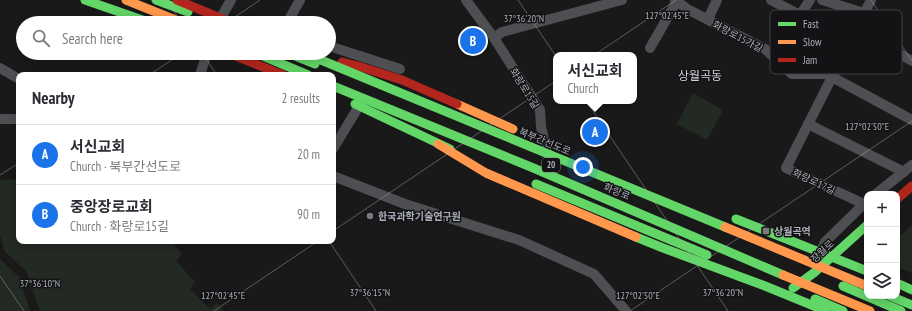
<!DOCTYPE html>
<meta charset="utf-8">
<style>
:root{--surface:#fff;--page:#f2f2f3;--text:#2b2b33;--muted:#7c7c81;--line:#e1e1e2;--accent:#1a73e8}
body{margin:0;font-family:"PT Sans Narrow","Noto Sans KR",sans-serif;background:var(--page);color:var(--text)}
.controls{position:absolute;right:12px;bottom:12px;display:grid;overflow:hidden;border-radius:8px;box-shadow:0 2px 10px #0003}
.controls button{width:36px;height:36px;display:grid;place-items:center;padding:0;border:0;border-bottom:1px solid var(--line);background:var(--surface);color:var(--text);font:20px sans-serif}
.you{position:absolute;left:583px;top:167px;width:14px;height:14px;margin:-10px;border:3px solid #fff;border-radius:50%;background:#1a73e8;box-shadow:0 0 0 6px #1a73e833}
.badge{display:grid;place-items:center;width:26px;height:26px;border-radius:50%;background:var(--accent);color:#fff;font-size:13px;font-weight:700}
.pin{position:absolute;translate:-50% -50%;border:2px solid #fff;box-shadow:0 1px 4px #0006}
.popup{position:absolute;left:553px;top:52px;width:84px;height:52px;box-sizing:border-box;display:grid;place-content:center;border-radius:8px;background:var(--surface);filter:drop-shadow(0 1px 3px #0005);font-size:13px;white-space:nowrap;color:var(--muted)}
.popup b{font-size:15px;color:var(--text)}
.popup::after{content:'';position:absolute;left:50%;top:100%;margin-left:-8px;border:8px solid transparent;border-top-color:var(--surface)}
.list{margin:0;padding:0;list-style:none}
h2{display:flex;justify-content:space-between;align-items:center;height:52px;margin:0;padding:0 16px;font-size:17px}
h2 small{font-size:13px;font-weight:400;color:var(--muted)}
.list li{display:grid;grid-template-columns:26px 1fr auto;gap:12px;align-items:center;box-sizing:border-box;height:60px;padding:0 16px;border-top:1px solid var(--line)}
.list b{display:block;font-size:15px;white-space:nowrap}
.list p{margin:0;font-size:13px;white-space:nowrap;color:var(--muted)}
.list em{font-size:13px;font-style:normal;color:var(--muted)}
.icon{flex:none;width:22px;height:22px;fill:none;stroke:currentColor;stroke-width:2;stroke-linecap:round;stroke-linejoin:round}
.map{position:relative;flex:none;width:912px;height:311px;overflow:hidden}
.search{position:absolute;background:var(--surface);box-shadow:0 2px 10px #0003;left:16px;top:16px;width:320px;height:44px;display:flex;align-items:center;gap:10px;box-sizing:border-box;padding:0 14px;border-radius:22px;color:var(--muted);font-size:15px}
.panel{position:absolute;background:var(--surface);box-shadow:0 2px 10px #0003;left:16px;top:72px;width:320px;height:172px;border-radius:8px}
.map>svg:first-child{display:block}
</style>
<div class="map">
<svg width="912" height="311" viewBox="0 0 912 311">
<rect width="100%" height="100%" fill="#191919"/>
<g fill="#232923">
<polygon points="693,93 723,110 707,140 677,124"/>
<polygon points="19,179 19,241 171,241 182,254 176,261 195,282 190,289 210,309 217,303 224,311 40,311 26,271 4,251 0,235 0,180"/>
<polygon points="912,225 912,273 897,267 897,238"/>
<polygon points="0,259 19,277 30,311 0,311"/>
</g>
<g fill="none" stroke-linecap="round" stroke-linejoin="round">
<g stroke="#4e4f52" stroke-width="10">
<polyline points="466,0 494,38 540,110 541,127 548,155"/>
<polyline points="675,0 689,10 765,49 792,74 825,74 832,77 912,120"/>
<polyline points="771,0 800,15 810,0"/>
<polyline points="822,0 864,13"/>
<polyline points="708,19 717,0"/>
<polyline points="219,21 231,0"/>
<polyline points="287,23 300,0"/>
<polyline points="856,29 912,61"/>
<polyline points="494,38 502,32 622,0"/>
<polyline points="329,46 400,69"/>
<polyline points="650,48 677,1"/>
<polyline points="0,68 19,79"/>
<polyline points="200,75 207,53"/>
<polyline points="0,119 19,119"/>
<polyline points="808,124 904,172"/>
<polyline points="333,149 359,106"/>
<polyline points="333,176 405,204 519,240 594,274 626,311"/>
<polyline points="876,194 912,165"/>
<polyline points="864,204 786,168 832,77 871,0"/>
<polyline points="819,256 825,242 867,201"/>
</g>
<g stroke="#63d668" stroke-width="9">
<polyline points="85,0 151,23"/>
<polyline points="156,0 188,12"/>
<polyline points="256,53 308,75"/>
<polyline points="288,53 315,64"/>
<polyline points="355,104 450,149"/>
<polyline points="536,184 707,255"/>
<polyline points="636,237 663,248 765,286 826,311"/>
<polyline points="897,283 912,290"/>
<polyline points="843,286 901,311"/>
<polyline points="793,288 815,272 867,225"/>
<polyline points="890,296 912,305"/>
<polyline points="815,299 843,311"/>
</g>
<g stroke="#ff974d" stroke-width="9">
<polyline points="126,0 183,23"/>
<polyline points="457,104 513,129"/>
<polyline points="438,144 486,173 636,237"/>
</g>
<g stroke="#b3261e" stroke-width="9">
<polyline points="228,53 283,75"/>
<polyline points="342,62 358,66 402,80 457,104"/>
<polyline points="897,199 912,186"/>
</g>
<g stroke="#63d668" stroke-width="9">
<polyline points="304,53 725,227"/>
<polyline points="333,86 531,167 783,275"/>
<polyline points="736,219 867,271"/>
</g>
<g stroke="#ff974d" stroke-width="9">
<polyline points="725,227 867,286"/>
<polyline points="783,275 870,311"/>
</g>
<polyline stroke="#b3261e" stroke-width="9" points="177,0 232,23"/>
</g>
<path fill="none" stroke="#acb0b9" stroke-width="1" stroke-opacity="0.45" d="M166 0 182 23M518 0 728 311M871 0 912 61M226 23 260 0M202 53 217 75M149 75 182 53M0 175 19 163M333 231 676 0M329 241 376 311M0 276 24 311M214 311 318 241M630 311 912 121"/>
<g fill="#797b81" stroke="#131315" stroke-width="1.5">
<circle cx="370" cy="216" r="4"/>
<rect x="762" y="227" width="8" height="8" rx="2"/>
</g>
<g text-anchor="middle" stroke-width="3" stroke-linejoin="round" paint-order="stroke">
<rect fill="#131315" stroke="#7e8188" stroke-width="1" x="542" y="158" width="18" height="14" rx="3"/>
<g font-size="9" font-weight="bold" fill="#acb0b9">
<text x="551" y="168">20</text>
</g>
<g font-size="10" fill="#acb0b9" stroke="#131315">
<text transform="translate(738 36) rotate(28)" y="4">화랑로15가길</text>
<text transform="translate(525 88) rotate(58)" y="4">화랑로15길</text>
<text transform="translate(545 141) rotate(23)" y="4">북부간선도로</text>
<text transform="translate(814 181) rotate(25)" y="4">화랑로17길</text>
<text transform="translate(617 191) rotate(22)" y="4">화랑로</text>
<text transform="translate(822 251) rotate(-43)" y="4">장월로</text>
</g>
<g font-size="10" font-weight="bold" fill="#acb0b9" stroke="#131315" text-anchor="start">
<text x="378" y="220">한국과학기술연구원</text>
<text x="774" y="235">상월곡역</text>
</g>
<g font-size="12" fill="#cccfd5" stroke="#131315">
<text x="700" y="80">상월곡동</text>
</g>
</g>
<rect x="770" y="10" width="132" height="64" rx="6" fill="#131315" stroke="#414246" stroke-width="1"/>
<rect x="778" y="22" width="18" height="4" fill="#63d668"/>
<rect x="778" y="40" width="18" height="4" fill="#ff974d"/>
<rect x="778" y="58" width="18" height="4" fill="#b3261e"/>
<g font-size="11" fill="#acb0b9">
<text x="803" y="28">Fast</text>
<text x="803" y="46">Slow</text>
<text x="803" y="64">Jam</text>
</g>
<g font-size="10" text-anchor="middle" fill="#acb0b9" stroke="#131315" stroke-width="3" stroke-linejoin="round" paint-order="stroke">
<text x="667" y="19">127°02'45"E</text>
<text x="524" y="22">37°36'20"N</text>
<text x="867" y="130">127°02'50"E</text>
<text x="40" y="287">37°36'10"N</text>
<text x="370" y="296">37°36'15"N</text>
<text x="723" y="296">37°36'20"N</text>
<text x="223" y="299">127°02'45"E</text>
<text x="638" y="299">127°02'50"E</text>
</g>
</svg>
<div class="controls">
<button>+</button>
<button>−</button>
<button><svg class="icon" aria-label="layers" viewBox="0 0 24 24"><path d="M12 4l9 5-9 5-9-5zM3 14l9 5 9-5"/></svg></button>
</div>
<div class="you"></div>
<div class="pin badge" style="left:595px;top:132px">A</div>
<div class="popup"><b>서신교회</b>Church</div>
<div class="pin badge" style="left:473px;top:41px">B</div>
<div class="search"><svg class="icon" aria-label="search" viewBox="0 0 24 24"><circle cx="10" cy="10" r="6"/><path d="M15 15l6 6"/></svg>Search here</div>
<section class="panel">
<h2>Nearby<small>2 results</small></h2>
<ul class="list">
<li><span class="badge">A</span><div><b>서신교회</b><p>Church · 북부간선도로</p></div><em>20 m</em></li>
<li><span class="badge">B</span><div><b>중앙장로교회</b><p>Church · 화랑로15길</p></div><em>90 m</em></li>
</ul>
</section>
</div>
